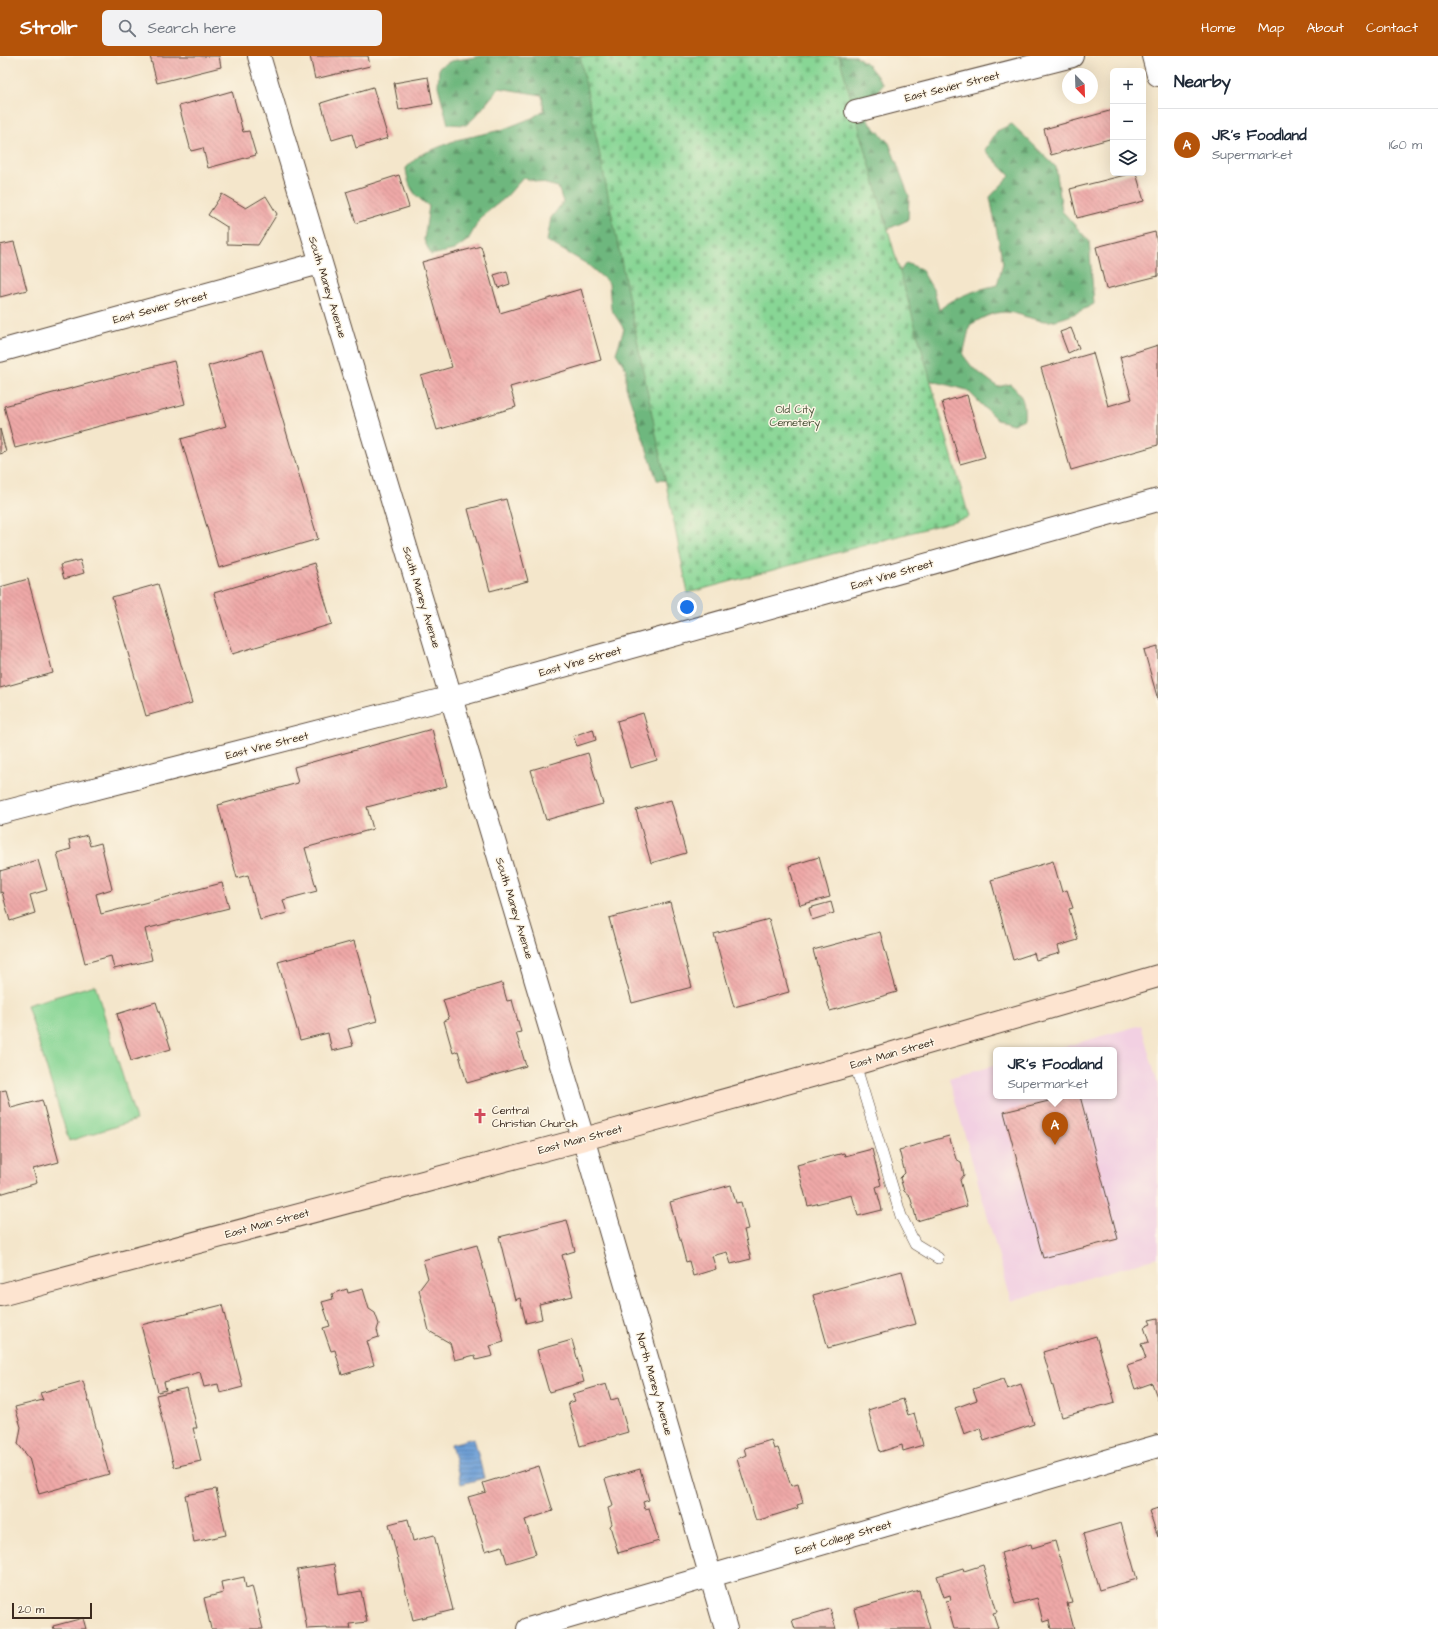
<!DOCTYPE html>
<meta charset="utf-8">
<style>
:root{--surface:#fff;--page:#f2f2f3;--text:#1f2937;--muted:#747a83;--line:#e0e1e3;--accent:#b45309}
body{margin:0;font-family:"Architects Daughter",sans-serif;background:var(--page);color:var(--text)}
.controls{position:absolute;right:12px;top:12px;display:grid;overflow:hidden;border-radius:6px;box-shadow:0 4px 16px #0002}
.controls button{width:36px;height:36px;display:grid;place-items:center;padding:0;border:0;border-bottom:1px solid var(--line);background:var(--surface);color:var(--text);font:20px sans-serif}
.compass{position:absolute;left:1062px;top:12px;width:36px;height:36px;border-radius:50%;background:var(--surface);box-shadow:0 4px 16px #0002;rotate:157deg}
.scale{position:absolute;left:12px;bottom:10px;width:80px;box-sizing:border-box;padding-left:4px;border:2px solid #3b2a1e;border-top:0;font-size:11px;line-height:14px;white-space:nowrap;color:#3b2a1e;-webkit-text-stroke:3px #fcf5e5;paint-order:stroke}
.you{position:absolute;left:687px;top:551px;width:14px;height:14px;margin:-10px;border:3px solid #fff;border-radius:50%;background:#1a73e8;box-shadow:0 0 0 6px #1a73e833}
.badge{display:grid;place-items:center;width:26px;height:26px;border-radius:50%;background:var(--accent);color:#fff;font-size:13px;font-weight:700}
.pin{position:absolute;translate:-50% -33px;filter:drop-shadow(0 1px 2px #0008)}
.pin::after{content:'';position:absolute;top:21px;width:14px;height:12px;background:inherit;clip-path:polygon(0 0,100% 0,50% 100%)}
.popup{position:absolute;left:993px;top:991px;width:124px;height:52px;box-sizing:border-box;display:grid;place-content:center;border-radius:6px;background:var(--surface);filter:drop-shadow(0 1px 3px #0005);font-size:13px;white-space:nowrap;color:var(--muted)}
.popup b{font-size:15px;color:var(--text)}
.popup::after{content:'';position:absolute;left:50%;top:100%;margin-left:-8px;border:8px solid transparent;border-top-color:var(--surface)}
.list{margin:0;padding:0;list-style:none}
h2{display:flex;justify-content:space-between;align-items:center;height:52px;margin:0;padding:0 16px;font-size:17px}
h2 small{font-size:13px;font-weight:400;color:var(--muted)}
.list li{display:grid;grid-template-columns:26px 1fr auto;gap:12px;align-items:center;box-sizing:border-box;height:72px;padding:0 16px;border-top:1px solid var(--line)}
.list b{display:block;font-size:15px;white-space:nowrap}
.list p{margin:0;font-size:13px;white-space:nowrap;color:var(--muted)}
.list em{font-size:13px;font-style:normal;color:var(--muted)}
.icon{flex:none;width:22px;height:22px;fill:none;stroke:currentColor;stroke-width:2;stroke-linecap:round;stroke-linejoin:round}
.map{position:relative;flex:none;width:1158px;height:1573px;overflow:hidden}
header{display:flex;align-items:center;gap:24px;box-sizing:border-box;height:56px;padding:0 20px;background:var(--accent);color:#fff}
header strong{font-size:19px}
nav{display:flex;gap:22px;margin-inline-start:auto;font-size:14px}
.search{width:280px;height:36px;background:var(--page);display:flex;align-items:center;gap:10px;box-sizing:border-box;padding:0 14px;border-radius:6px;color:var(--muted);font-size:15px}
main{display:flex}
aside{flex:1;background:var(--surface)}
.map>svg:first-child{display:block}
</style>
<header>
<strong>Strollr</strong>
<div class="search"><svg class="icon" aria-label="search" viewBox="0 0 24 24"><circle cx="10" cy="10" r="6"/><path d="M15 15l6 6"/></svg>Search here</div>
<nav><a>Home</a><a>Map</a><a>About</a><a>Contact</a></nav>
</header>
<main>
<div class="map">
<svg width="1158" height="1573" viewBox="0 0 1158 1573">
<defs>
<pattern id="forest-firs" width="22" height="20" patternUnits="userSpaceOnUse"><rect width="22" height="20" fill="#6eb77e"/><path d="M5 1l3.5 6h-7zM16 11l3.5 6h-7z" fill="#5c9567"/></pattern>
<pattern id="cemetery-stones" width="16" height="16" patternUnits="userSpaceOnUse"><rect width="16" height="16" fill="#88d695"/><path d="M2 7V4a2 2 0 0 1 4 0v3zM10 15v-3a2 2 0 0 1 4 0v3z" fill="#76b880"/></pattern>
<pattern id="water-rules" width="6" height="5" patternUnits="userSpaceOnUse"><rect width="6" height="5" fill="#6b9dd6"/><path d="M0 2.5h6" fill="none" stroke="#5980ad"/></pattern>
<pattern id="building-back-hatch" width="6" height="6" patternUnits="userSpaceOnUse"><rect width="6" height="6" fill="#efa9a8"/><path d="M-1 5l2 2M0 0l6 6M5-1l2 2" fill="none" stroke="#c38a88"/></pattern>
</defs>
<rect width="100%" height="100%" fill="#fcf5e5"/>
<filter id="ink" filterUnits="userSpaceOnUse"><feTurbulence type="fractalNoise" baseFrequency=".025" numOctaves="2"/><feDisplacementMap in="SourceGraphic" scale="8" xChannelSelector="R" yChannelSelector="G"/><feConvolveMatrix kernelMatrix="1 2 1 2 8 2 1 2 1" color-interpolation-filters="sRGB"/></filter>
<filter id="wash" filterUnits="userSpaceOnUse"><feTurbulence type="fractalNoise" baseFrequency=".012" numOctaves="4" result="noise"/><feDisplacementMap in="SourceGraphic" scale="16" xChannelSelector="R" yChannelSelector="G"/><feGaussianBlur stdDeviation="0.9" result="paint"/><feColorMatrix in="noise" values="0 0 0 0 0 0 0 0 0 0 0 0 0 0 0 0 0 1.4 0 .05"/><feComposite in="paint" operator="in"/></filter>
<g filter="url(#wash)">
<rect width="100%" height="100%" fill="#f4e6cb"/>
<polygon fill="#f2d0e2" points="1141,969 1158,1029 1158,1201 1011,1245 949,1022 996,1009 996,1040 1114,1040 1114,994 1052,994"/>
<g fill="url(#forest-firs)" stroke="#54704e">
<path d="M482 0H603L681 425 657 424 626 331V313L616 297 624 273 611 253 609 227 587 208 547 185 551 162 563 146 558 131 523 122 505 142 481 161 468 184 454 194 431 199 424 184 429 150C413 139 408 131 406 112L420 99 456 84 501 74 532 62 544 54 542 39 499 32 475 61 466 69 448 68 438 30 439 11 451 5Z"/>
<polygon points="820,0 856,0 868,9 883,28 871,43 868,65 889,87 909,140 908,164 872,180"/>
<path d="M1012 68 1056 111 1062 155 1089 185 1094 248C1081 255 1065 263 1050 265 1034 266 1019 256 1005 256 992 256 980 263 970 269L963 299 973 312 998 331 1010 328C1023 339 1025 347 1024 363L1013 368 997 364 967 334 921 322 888 232 906 207 921 213 934 235 939 254C955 240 977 234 997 229L1003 207 990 141 1010 120 985 94 997 75Z"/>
</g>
<polygon fill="url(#cemetery-stones)" stroke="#62805a" points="580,0 839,0 969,461 688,537"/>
<polygon fill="#88d695" stroke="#62805a" points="95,929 136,1064 69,1085 27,949"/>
<polygon fill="url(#water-rules)" stroke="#53647a" points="474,1382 484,1422 461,1428 451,1388"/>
<g id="blocks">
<g fill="url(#building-back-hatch)">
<polygon points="150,0 219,0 221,11 157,27"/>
<polygon points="310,0 368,0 370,10 315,23"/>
<polygon points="428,21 433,48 399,54 394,27"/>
<polygon points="373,31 388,82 356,92 352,78 332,84 321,47"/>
<polygon points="232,35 243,76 249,75 256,99 208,112 203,92 191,95 179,50"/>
<polygon points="1113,54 1113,82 1051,99 1044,73"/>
<polygon points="1133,117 1136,117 1144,145 1077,162 1070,133"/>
<polygon points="399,119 409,151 356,167 346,136"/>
<polygon points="222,138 246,152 266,140 277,158 258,189 227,188 227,171 208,159"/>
<polygon points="1155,176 1158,190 1158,220 1106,233 1096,191"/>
<polygon points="14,186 27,234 0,241 0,189"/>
<polygon points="481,190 500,257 581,233 601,304 510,331 516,351 437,374 421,320 452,311 422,206"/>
<polygon points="507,215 510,228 498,232 494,219"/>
<polygon points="1071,272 1079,292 1068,297 1060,276"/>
<polygon points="1158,289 1158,389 1071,414 1041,312 1093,297 1108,350 1132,343 1120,301"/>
<polygon points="262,294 318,483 219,512 181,383 226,370 208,310"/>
<polygon points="174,305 185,348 15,392 4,350"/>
<polygon points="967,339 985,401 960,408 942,346"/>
<polygon points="0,373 6,396 0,398"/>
<polygon points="506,443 528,525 490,535 468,453"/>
<polygon points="80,504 84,517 64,523 60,509"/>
<polygon points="314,507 332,568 232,598 214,537"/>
<polygon points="28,523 53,617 0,632 0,531"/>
<polygon points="158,528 192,647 146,660 112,541"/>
<polygon points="1158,590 1158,644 1144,594"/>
<polygon points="643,657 657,704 630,712 617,665"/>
<polygon points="432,673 447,730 367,751 373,773 305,792 317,835 283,844 287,857 260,864 248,819 237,822 218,749 298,727 294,711"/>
<polygon points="593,673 596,684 577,690 573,680"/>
<polygon points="588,697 603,748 546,764 531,714"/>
<polygon points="671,744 686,797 651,807 636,754"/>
<polygon points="87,779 90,790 101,787 112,833 96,838 101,858 222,827 229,852 145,873 152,904 114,913 111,900 85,907 57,797 71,793 69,784"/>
<polygon points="819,801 830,841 800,849 789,810"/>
<polygon points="38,804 47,834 30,839 35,857 10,865 2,836 0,837 0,815"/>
<polygon points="1053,805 1062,836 1067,834 1073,852 1069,853 1078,884 1058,890 1060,897 1036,904 1034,897 1013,904 991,824"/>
<polygon points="670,846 692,931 632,947 609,862"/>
<polygon points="831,846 834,857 812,864 809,852"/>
<polygon points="769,863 789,936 734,951 714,878"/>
<polygon points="880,876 897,936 830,955 813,894"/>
<polygon points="354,885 377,965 348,973 353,990 332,995 328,977 300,984 278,906"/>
<polygon points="502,927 507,945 512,944 521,976 516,977 526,1010 467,1027 458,995 453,997 444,965 449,963 443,944"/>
<polygon points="156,946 171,993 131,1005 117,958"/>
<polygon points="6,1034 11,1052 42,1044 59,1106 33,1113 37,1127 0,1138 0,1035"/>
<polygon points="1069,1040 1080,1040 1118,1183 1043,1202 1004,1056"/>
<polygon points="949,1080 956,1103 961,1106 964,1119 960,1124 967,1150 917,1165 910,1140 904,1135 900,1122 905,1117 899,1094"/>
<polygon points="872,1093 881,1129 876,1131 882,1154 858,1160 852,1139 808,1150 797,1109 844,1097 845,1100"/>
<polygon points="731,1129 736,1147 741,1146 748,1173 744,1174 751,1203 731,1208 727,1196 712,1200 716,1213 693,1220 689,1205 686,1206 670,1146"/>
<polygon points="567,1164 575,1195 562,1199 573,1240 539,1248 542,1263 526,1267 520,1242 515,1244 499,1181"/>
<polygon points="477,1189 504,1286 490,1290 493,1300 476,1304 475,1299 455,1304 450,1287 429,1275 419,1234 428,1222 423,1204"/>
<polygon points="902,1215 916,1268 828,1292 813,1239"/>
<polygon points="347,1233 348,1237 363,1233 369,1253 375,1257 379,1268 377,1274 379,1281 367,1285 374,1309 342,1319 335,1294 331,1295 323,1272 330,1270 322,1246 333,1243 332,1238"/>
<polygon points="222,1249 243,1331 220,1337 218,1328 204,1331 200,1316 164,1326 166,1334 158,1336 141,1269"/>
<polygon points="1158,1262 1158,1344 1152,1327 1135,1333 1127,1309 1146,1303 1141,1288 1149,1286 1144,1271 1151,1268 1149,1264"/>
<polygon points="1096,1280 1115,1346 1062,1361 1043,1296"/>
<polygon points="572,1284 584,1326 549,1336 537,1294"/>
<polygon points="1003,1323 1007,1333 1021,1328 1034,1368 984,1385 980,1372 964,1378 955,1352 977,1344 973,1333"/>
<polygon points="83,1325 109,1418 39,1438 29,1402 18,1388 21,1371 15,1351 43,1344 40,1337"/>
<polygon points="606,1328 611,1344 618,1342 628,1376 580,1390 568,1347 575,1345 572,1338"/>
<polygon points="187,1332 197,1372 193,1372 201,1405 174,1411 156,1339"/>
<polygon points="903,1343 908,1359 914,1357 923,1389 903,1395 902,1389 880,1396 868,1354"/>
<polygon points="771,1384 774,1393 778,1392 791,1430 798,1428 803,1447 797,1449 798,1452 756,1465 737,1403 746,1399 744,1392"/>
<polygon points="539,1410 553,1455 525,1464 536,1498 507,1507 502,1490 485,1495 468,1441 486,1436 483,1427"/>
<polygon points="640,1413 649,1444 643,1446 645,1453 649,1452 659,1485 618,1497 610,1470 612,1468 608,1452 613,1450 605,1423"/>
<polygon points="216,1433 226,1479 194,1486 185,1439"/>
<polygon points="1158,1452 1158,1481 1149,1455"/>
<polygon points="408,1463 413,1485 434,1479 453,1554 413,1564 389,1468"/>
<polygon points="1121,1467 1137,1523 1099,1534 1083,1478"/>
<polygon points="1055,1485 1072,1546 1067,1547 1074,1573 1051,1573 1049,1564 1043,1566 1037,1542 1015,1548 1001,1497 1031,1488 1032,1492"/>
<polygon points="334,1508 339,1539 361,1535 367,1566 350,1568 351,1573 327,1573 327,1572 307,1573 297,1514"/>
<polygon points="983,1509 997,1556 993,1557 998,1572 954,1573 946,1545 951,1544 950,1539 944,1541 937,1520 963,1512 964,1515"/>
<polygon points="244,1521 246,1532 252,1530 263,1573 211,1573 204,1542 223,1537 221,1526"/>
<polygon points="919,1534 930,1573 860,1573 854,1553"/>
<polygon points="830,1553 836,1573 795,1573 792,1564"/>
<polygon points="83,1562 86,1573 54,1573 53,1570"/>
</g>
</g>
</g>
<g filter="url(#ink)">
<use href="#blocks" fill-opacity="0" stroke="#574638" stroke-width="1"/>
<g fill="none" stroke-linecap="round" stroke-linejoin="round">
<defs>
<polyline id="lane" points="855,1008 901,1160 915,1188 938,1202"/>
<g id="street">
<polyline points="259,0 591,1109 726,1573"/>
<polyline points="1153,0 1158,19"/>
<polyline points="856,55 1072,0"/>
<polyline points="0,295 320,207"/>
<polyline points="0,757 452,641 1158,444"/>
<polyline points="528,1573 1158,1390"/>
</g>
<polyline id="secondary" points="0,1239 584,1083 855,1008 1158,920"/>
</defs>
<use href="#lane" stroke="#574638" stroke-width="12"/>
<use href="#street" stroke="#574638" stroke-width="24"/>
<use href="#secondary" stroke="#574638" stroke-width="24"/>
<use href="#lane" stroke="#fff" stroke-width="11"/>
<use href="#street" stroke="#fff" stroke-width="22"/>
<use href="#secondary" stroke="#fde4d0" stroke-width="22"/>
</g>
</g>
<defs>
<symbol id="church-bare" viewBox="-9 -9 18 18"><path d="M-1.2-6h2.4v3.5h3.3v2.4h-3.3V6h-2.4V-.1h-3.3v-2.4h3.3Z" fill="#d1495b" stroke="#fcf5e5" stroke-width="2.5" paint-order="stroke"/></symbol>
</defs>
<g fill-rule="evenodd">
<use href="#church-bare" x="469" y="1049" width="22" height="22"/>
</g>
<g text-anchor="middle" stroke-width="3" stroke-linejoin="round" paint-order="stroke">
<g font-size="11" fill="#3b2a1e" stroke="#fcf5e5">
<text transform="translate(952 30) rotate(-14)" y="4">East Sevier Street</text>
<text transform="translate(328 231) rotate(73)" y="4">South Maney Avenue</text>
<text transform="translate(160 251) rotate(-15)" y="4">East Sevier Street</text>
<text transform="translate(892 518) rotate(-16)" y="4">East Vine Street</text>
<text transform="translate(422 541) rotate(73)" y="4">South Maney Avenue</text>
<text transform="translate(580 605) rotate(-16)" y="4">East Vine Street</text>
<text transform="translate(267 689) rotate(-14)" y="4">East Vine Street</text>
<text transform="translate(515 852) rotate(73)" y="4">South Maney Avenue</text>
<text transform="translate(892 997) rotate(-16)" y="4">East Main Street</text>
<text transform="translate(580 1083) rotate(-15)" y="4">East Main Street</text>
<text transform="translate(267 1167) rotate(-15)" y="4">East Main Street</text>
<text transform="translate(655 1328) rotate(74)" y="4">North Maney Avenue</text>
<text transform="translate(843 1481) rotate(-16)" y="4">East College Street</text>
</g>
<g font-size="11" fill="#4e553c" stroke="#fcf5e5">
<text x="795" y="357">Old City<tspan x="795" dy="13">Cemetery</tspan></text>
</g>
<g font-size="11" fill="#3b2a1e" stroke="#fcf5e5" text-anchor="start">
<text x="492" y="1058">Central<tspan x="492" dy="13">Christian Church</tspan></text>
</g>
</g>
</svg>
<div class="controls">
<button>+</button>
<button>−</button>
<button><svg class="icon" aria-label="layers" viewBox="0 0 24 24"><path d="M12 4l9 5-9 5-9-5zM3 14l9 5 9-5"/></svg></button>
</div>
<svg class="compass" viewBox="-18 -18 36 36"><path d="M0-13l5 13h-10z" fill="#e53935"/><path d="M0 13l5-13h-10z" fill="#747a83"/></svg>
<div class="scale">20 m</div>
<div class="you"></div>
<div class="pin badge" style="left:1055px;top:1089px">A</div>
<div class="popup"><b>JR's Foodland</b>Supermarket</div>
</div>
<aside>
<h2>Nearby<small></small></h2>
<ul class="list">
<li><span class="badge">A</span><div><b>JR's Foodland</b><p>Supermarket</p></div><em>160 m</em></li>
</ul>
</aside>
</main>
